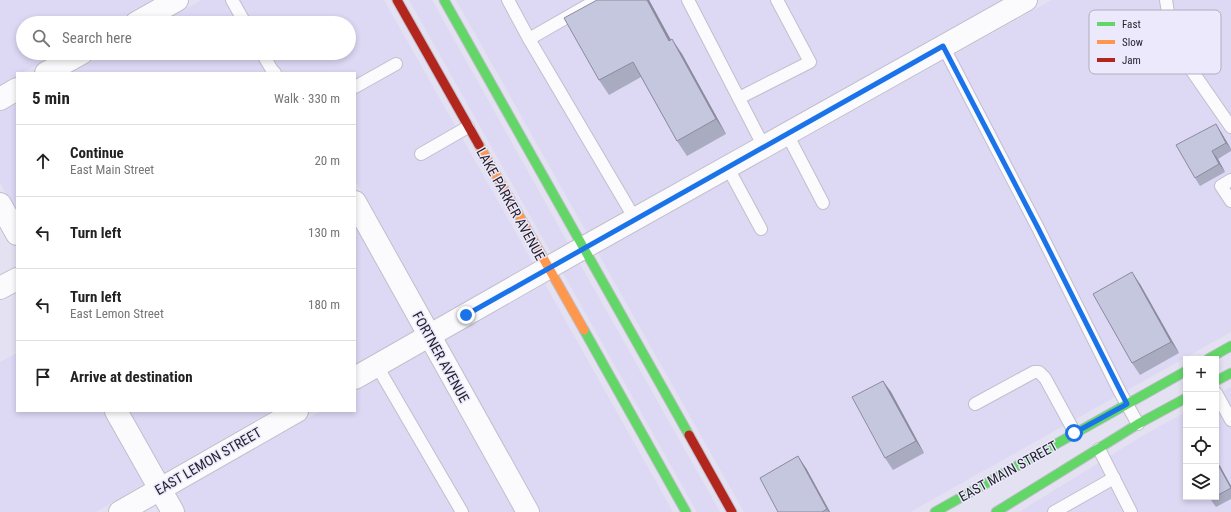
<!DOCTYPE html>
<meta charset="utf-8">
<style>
:root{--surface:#fff;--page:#f2f2f2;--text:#222;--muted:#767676;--line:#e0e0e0}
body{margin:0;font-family:"Roboto Condensed",sans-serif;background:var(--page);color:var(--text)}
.controls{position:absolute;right:12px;bottom:12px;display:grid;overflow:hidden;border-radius:0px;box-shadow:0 2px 6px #0003}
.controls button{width:36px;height:36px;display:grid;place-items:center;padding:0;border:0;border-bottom:1px solid var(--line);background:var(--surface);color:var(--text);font:20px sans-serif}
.stop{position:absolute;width:12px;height:12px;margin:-9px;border:3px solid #1a73e8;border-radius:50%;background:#fff}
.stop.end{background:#1a73e8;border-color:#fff;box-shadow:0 1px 4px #0008}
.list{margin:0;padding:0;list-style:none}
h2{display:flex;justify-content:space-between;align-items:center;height:52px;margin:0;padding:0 16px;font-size:17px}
h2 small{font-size:13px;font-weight:400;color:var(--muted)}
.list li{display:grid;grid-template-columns:26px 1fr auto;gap:12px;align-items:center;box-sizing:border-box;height:72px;padding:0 16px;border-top:1px solid var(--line)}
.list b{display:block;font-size:15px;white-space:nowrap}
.list p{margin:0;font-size:13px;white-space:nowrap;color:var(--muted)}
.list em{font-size:13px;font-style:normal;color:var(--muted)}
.icon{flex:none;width:22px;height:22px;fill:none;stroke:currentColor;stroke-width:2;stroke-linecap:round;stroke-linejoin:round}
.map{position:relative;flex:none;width:1231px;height:512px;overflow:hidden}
.search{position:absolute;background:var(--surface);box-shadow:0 2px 6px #0003;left:16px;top:16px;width:340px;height:44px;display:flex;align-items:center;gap:10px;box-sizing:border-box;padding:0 14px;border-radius:22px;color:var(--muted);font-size:15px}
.panel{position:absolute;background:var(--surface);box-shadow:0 2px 6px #0003;left:16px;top:72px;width:340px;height:340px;border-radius:0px}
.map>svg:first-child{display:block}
</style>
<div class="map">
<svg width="1231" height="512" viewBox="0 0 1231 512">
<rect width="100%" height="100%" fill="#e4e1f2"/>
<g fill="#ddd8f4">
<polygon points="0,0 153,0 111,23 23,23 23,53 58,53 22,73 17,73 17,76 0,85"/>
<polygon points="202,0 384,0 533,263 432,321 355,180 355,73 71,73 107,53 349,53 349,23 160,23"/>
<polygon points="409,0 432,0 568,243 551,253"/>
<polygon points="456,0 1002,0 587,233"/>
<polygon points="1052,0 1231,0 1231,332 910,512 744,512 598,253"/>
<polygon points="17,103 17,213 0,183 0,112"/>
<polygon points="355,224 414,331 355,364"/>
<polygon points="580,264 720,512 697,512 563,273"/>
<polygon points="545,284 673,512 540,512 444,341"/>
<polygon points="425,352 516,512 185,512 175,494 321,411 355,411 355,392"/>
<polygon points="17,353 17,411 104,411 145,483 96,512 0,512 0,362"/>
<polygon points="1231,387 1231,512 1019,512 1144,435 1186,412 1186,497 1216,497 1216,395"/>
<polygon points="128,411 272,411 163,473"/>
</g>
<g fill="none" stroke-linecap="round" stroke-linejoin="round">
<defs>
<g id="lane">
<polyline points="232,0 245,23"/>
<polyline points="508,0 529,39"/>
<polyline points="597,0 529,39 635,219"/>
<polyline points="688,0 764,147"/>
<polyline points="1166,0 1171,31 1190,68 1231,127"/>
<polyline points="943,46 1038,228 1120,392 1138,424"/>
<polyline points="262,53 272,70 275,73"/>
<polyline points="355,87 396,64"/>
<polyline points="739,98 810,62 777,0"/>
<polyline points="787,134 823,203"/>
<polyline points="421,154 468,127"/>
<polyline points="728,168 761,229"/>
<polyline points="1231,180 1221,186 1231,201"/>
<polyline points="377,366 462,512"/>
<polyline points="1216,393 1231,420"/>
<polyline points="975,404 1034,372 1039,372 1045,378 1075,433"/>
<polyline points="1099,449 1131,512"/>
<polyline points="1054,512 1114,478"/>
</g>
<g id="street">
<polyline points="136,23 177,0"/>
<polyline points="46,73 82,53"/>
<polyline points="0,99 17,89"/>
<polyline points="355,202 528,512"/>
<polyline points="0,204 17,234"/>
<polyline points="0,288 17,279"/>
<polyline points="355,378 583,248 1026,0"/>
<polyline points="116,411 173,512"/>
<polyline points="120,512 297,411"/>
</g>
<g id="fast">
<polyline points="444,0 689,435"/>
<polyline points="584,330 686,512"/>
<polyline points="1208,359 1231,346"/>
<polyline points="1216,381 1231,373"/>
<polyline points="935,512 1186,371"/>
<polyline points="996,512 1138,424 1186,398"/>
</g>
<polyline id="slow" points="479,145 584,330"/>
<g id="jam">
<polyline points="397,0 479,145"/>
<polyline points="689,435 732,512"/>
</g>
</defs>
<use href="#lane" stroke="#c1bfcc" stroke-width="14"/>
<use href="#street" stroke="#c1bfcc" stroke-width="24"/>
<use href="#fast" stroke="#c1bfcc" stroke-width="11"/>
<use href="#slow" stroke="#c1bfcc" stroke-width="11"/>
<use href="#jam" stroke="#c1bfcc" stroke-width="11"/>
<use href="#lane" stroke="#fbfafd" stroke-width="12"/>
<use href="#street" stroke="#fbfafd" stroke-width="22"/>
<use href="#fast" stroke="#63d668" stroke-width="9"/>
<use href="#slow" stroke="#ff974d" stroke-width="9"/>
<use href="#jam" stroke="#b3261e" stroke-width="9"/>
</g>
<g fill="#a9abc0">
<polygon points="597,0 649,0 671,40 682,54 726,134 687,156 677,141 641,77 609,95 599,80"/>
<polygon points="1221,132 1231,149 1231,151 1218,159 1225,172 1200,186 1195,178"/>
<polygon points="1140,284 1179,353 1140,375 1132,363"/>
<polygon points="883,381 891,392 924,453 893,470 885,458"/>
<polygon points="1216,461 1220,466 1231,486 1231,499 1216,507 1209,497 1216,497"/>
<polygon points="806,468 830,512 778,512"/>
</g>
<g fill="#8a8b9c">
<polygon points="647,0 649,0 679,55 669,41"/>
<polygon points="672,39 682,54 726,134 716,119"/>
<polygon points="1216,124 1221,132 1231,149 1226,143"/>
<polygon points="1212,151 1218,159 1225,172 1219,164"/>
<polygon points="1132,272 1140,284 1179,353 1171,342"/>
<polygon points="883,381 891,392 924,453 916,441"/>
<polygon points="798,456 806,468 830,512 829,512 827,509"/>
<polygon points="1216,461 1220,466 1231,486 1231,488"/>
</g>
<g fill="#c5c7df" stroke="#8a8b9c">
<polygon points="597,0 647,0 669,41 672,39 716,119 677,141 633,62 599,80 564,18"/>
<polygon points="1216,124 1226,143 1212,151 1219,164 1195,178 1176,145"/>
<polygon points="1132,272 1171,342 1132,363 1093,294"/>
<polygon points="883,381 916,441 885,458 852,397"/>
<polygon points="798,456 827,509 822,512 778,512 760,478"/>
<polygon points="1216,461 1231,488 1216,496"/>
</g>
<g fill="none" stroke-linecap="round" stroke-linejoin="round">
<polyline stroke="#1a73e8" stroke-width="5" points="466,315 943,46 1038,228 1127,404 1074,433"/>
</g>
<g text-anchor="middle" stroke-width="3" stroke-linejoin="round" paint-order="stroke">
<g font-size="14" fill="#26232f" stroke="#ece9fc">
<text transform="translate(511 204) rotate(61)" y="5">LAKE PARKER AVENUE</text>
<text transform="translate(441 357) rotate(61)" y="5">FORTNER AVENUE</text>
<text transform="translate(208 461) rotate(-30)" y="5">EAST LEMON STREET</text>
<text transform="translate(1008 471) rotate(-29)" y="5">EAST MAIN STREET</text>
</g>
</g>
<rect x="1089" y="10" width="132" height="64" rx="6" fill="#ece9fc" stroke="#b1aebe" stroke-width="1"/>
<rect x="1097" y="22" width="18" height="4" fill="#63d668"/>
<rect x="1097" y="40" width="18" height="4" fill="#ff974d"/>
<rect x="1097" y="58" width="18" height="4" fill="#b3261e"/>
<g font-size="11" fill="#26232f">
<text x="1122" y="28">Fast</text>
<text x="1122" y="46">Slow</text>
<text x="1122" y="64">Jam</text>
</g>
</svg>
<div class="controls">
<button>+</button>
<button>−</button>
<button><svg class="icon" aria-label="locate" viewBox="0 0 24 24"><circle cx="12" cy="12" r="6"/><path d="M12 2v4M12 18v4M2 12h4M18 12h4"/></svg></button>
<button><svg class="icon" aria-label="layers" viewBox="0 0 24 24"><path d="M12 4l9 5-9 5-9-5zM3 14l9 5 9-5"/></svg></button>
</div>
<div class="stop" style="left:1074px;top:433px"></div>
<div class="stop end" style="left:466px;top:315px"></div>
<div class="search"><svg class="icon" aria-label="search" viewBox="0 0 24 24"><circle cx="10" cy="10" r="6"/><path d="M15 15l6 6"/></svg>Search here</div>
<section class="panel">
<h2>5 min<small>Walk · 330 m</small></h2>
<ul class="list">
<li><svg class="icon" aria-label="ahead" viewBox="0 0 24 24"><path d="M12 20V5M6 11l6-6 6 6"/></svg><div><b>Continue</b><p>East Main Street</p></div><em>20 m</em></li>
<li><svg class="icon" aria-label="left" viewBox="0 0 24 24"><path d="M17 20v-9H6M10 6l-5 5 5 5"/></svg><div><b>Turn left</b></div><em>130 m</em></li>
<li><svg class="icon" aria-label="left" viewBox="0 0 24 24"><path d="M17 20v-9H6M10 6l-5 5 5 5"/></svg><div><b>Turn left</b><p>East Lemon Street</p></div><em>180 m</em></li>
<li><svg class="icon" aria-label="arrive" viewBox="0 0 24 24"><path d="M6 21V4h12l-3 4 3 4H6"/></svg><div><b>Arrive at destination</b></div></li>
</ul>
</section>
</div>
